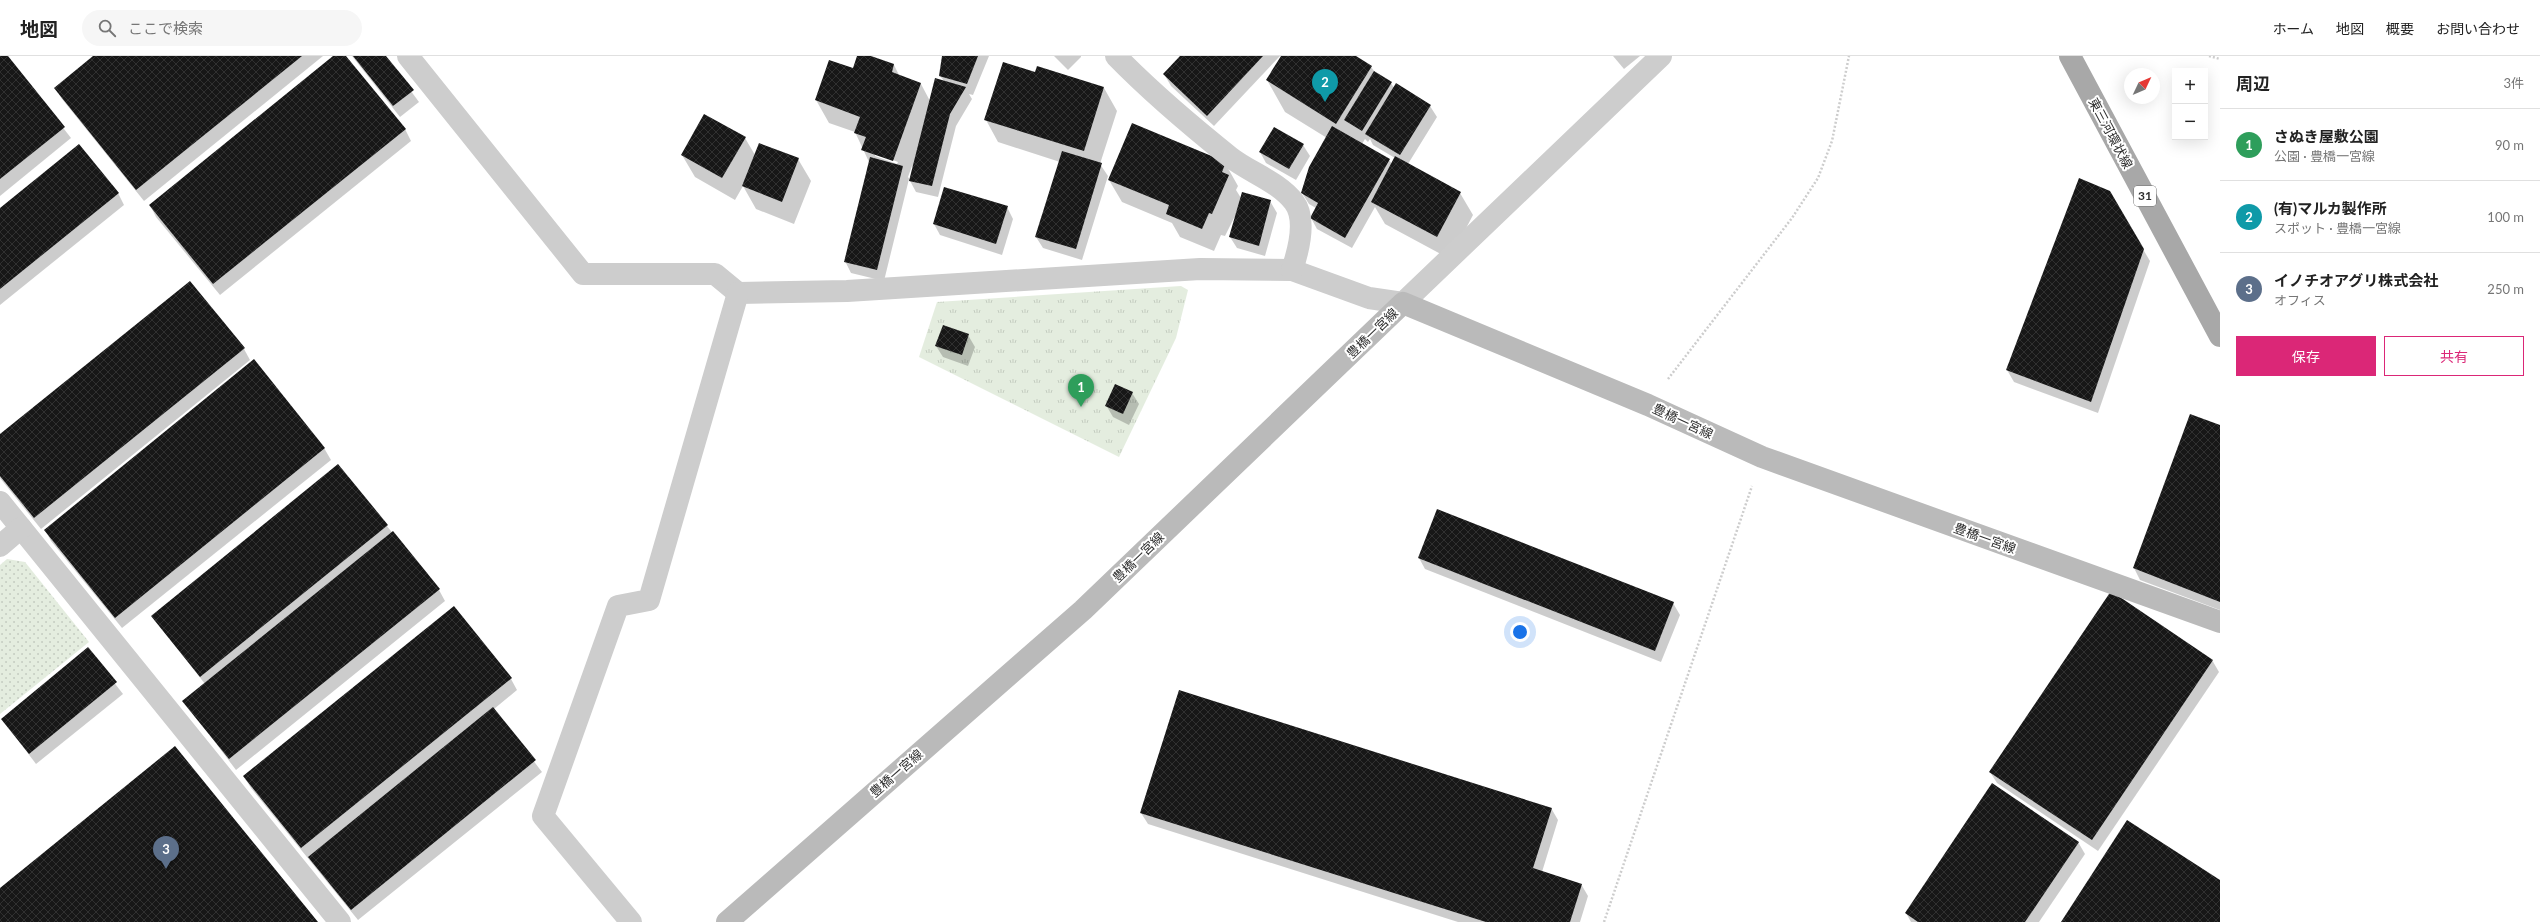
<!DOCTYPE html>
<html lang="ja">
<meta charset="utf-8">
<style>
:root{--surface:#fff;--page:#f6f6f6;--text:#222;--muted:#767676;--line:#e0e0e0;--accent:#db2777}
body{margin:0;font-family:Lato,"Noto Sans JP",sans-serif;background:var(--page);color:var(--text)}
.controls{position:absolute;right:12px;top:12px;display:grid;overflow:hidden;border-radius:0px;box-shadow:0 4px 16px #0002}
.controls button{width:36px;height:36px;display:grid;place-items:center;padding:0;border:0;border-bottom:1px solid var(--line);background:var(--surface);color:var(--text);font:20px sans-serif}
.compass{position:absolute;left:2124px;top:12px;width:36px;height:36px;border-radius:50%;background:var(--surface);box-shadow:0 4px 16px #0002;rotate:46deg}
.you{position:absolute;left:1520px;top:576px;width:14px;height:14px;margin:-10px;border:3px solid #fff;border-radius:50%;background:#1a73e8;box-shadow:0 0 0 6px #1a73e833}
.badge{display:grid;place-items:center;width:26px;height:26px;border-radius:50%;background:var(--accent);color:#fff;font-size:13px;font-weight:700}
.pin{position:absolute;translate:-50% -33px;filter:drop-shadow(0 1px 2px #0008)}
.pin::after{content:'';position:absolute;top:21px;width:14px;height:12px;background:inherit;clip-path:polygon(0 0,100% 0,50% 100%)}
.list{margin:0;padding:0;list-style:none}
h2{display:flex;justify-content:space-between;align-items:center;height:52px;margin:0;padding:0 16px;font-size:17px}
h2 small{font-size:13px;font-weight:400;color:var(--muted)}
.list li{display:grid;grid-template-columns:26px 1fr auto;gap:12px;align-items:center;box-sizing:border-box;height:72px;padding:0 16px;border-top:1px solid var(--line)}
.list b{display:block;font-size:15px;white-space:nowrap}
.list p{margin:0;font-size:13px;white-space:nowrap;color:var(--muted)}
.list em{font-size:13px;font-style:normal;color:var(--muted)}
.actions{display:flex;gap:8px;padding:12px 16px}
.actions a{flex:1;padding:9px 0;border:1px solid var(--accent);border-radius:0px;text-align:center;font-size:14px;color:var(--accent)}
.actions .main{background:var(--accent);color:#fff}
.icon{flex:none;width:22px;height:22px;fill:none;stroke:currentColor;stroke-width:2;stroke-linecap:round;stroke-linejoin:round}
.map{position:relative;flex:none;width:2220px;height:866px;overflow:hidden}
header{display:flex;align-items:center;gap:24px;box-sizing:border-box;height:56px;padding:0 20px;background:var(--surface);border-bottom:1px solid var(--line)}
header strong{font-size:19px}
nav{display:flex;gap:22px;margin-inline-start:auto;font-size:14px}
.search{width:280px;height:36px;background:var(--page);display:flex;align-items:center;gap:10px;box-sizing:border-box;padding:0 14px;border-radius:22px;color:var(--muted);font-size:15px}
main{display:flex}
aside{flex:1;background:var(--surface)}
.map>svg:first-child{display:block}
</style>
<header>
<strong>地図</strong>
<div class="search"><svg class="icon" aria-label="search" viewBox="0 0 24 24"><circle cx="10" cy="10" r="6"/><path d="M15 15l6 6"/></svg>ここで検索</div>
<nav><a>ホーム</a><a>地図</a><a>概要</a><a>お問い合わせ</a></nav>
</header>
<main>
<div class="map">
<svg width="2220" height="866" viewBox="0 0 2220 866">
<defs>
<pattern id="grass-dots" width="8" height="8" patternUnits="userSpaceOnUse"><rect width="8" height="8" fill="#e4eddf"/><path d="M2 2h.1M6 6h.1" fill="none" stroke="#c4ccc0" stroke-width="1.8" stroke-linecap="round"/></pattern>
<pattern id="park-tufts" width="24" height="20" patternUnits="userSpaceOnUse"><rect width="24" height="20" fill="#e4eddf"/><path d="M3 7l-1-3M5 7V3M7 7l1-3M15 17l-1-3M17 17v-4M19 17l1-3" fill="none" stroke="#c4ccc0"/></pattern>
<pattern id="building-cross-hatch" width="8" height="8" patternUnits="userSpaceOnUse"><rect width="8" height="8" fill="#171717"/><path d="M0 0l8 8M0 8l8-8" fill="none" stroke="#303030"/></pattern>
</defs>
<rect width="100%" height="100%" fill="#fff"/>
<polygon fill="url(#grass-dots)" points="7,503 25,506 89,586 0,658 0,509"/>
<polygon fill="url(#park-tufts)" points="1181,230 1188,234 1176,282 1119,401 919,301 937,246"/>
<g fill="#0003" fill-rule="evenodd">
<polygon points="0,0 7,0 71,82 0,140"/>
<polygon points="95,0 323,0 144,145 62,43 55,32"/>
<polygon points="335,0 345,0 405,73 411,85 220,239 156,161 150,149"/>
<polygon points="352,0 385,0 419,46 400,61"/>
<path d="M858 0H868L894 9 900 21 921 28 930 45 944 25 940 20 943 0H989L973 39 969 38 972 43 956 70 938 141 916 136 909 123 884 225 851 217 845 205 869 106 855 76 829 67 816 44 853 14ZM875 97 898 106 897 108 875 100ZM912 110 913 111 910 124 908 121Z"/>
<polygon points="1054,0 1081,0 1081,1 1068,14"/>
<polygon points="1181,0 1280,0 1214,70 1171,30 1164,18"/>
<path d="M1282 0H1354L1371 11 1375 16 1391 27 1394 32 1430 50 1437 61 1408 108 1460 137 1473 159 1450 203 1385 168 1375 151 1352 192 1317 173 1311 162 1316 152 1309 148 1302 137 1327 82 1285 56 1267 24ZM1365 83 1368 86 1370 83 1373 89 1395 102 1392 108 1389 104 1362 88Z"/>
<polygon points="1613,0 1640,0 1624,13"/>
<polygon points="1038,11 1104,32 1117,55 1100,108 1108,120 1082,204 1043,192 1036,181 1060,106 998,86 986,64 1035,18"/>
<polygon points="745,82 755,99 798,103 811,125 794,168 756,153 743,130 735,144 695,121 682,99"/>
<polygon points="1303,89 1310,100 1296,124 1266,107 1260,96"/>
<polygon points="1225,107 1238,130 1236,134 1241,142 1270,145 1277,157 1265,200 1237,192 1230,181 1238,154 1225,180 1221,179 1214,195 1180,181 1172,167 1122,146 1109,124"/>
<polygon points="2109,136 2150,205 2098,357 2014,326 2007,314"/>
<polygon points="118,137 124,149 0,249 0,153"/>
<polygon points="1007,151 1013,163 1002,199 940,179 934,168"/>
<polygon points="968,279 975,291 968,310 943,301 936,290"/>
<polygon points="244,293 250,304 41,473 0,422 0,380"/>
<polygon points="1132,337 1139,348 1129,369 1113,361 1106,349"/>
<polygon points="2220,370 2220,554 2140,524 2134,512"/>
<polygon points="324,392 331,404 122,572 51,485 45,474"/>
<polygon points="338,410 439,534 445,545 236,714 184,645 205,628 152,560"/>
<polygon points="1419,502 1673,547 1680,559 1661,606 1425,513"/>
<polygon points="88,593 123,638 36,708 2,663"/>
<polygon points="2212,604 2219,616 2098,795 1997,727 1990,716"/>
<polygon points="511,623 517,634 494,653 542,716 358,864 251,732 244,721"/>
<polygon points="1551,752 1558,764 1542,816 1581,828 1588,840 1580,866 1458,866 1148,768 1141,757"/>
<polygon points="2078,786 2085,798 2039,866 1911,866 1906,857"/>
</g>
<g fill="url(#building-cross-hatch)">
<polygon points="0,0 8,0 65,71 0,123"/>
<polygon points="93,0 302,0 136,134 54,32"/>
<polygon points="333,0 346,0 406,73 213,228 149,149"/>
<polygon points="353,0 386,0 414,34 393,50"/>
<polygon points="857,0 871,0 894,8 892,16 921,27 893,105 861,94 866,81 854,77 860,61 815,44 829,4 853,12"/>
<polygon points="942,0 978,0 967,28 939,20"/>
<polygon points="1180,0 1263,0 1207,60 1163,18"/>
<polygon points="1281,0 1356,0 1372,10 1336,68 1266,24"/>
<polygon points="1003,6 1035,16 1037,10 1104,31 1084,95 984,64"/>
<polygon points="1374,15 1392,26 1362,75 1344,64"/>
<polygon points="935,22 966,31 950,58 932,130 909,125"/>
<polygon points="1396,27 1431,49 1400,99 1365,78"/>
<polygon points="704,58 746,81 722,122 681,99"/>
<polygon points="1132,67 1226,106 1222,116 1229,119 1212,158 1209,157 1202,173 1166,158 1169,149 1108,124"/>
<polygon points="1332,70 1390,103 1345,182 1310,162 1318,147 1301,137 1309,111"/>
<polygon points="1274,71 1304,88 1289,113 1259,96"/>
<polygon points="759,87 799,102 782,146 742,130"/>
<polygon points="79,88 119,137 0,233 0,152"/>
<polygon points="1062,95 1102,107 1076,193 1035,181"/>
<polygon points="1395,100 1461,136 1437,181 1371,146"/>
<polygon points="870,101 903,110 877,214 844,206"/>
<polygon points="2079,122 2110,135 2144,193 2091,346 2006,314"/>
<polygon points="944,131 1008,150 996,188 933,168"/>
<polygon points="1242,136 1271,144 1259,190 1229,181"/>
<polygon points="190,225 245,292 34,462 0,420 0,378"/>
<polygon points="943,269 969,278 962,299 935,290"/>
<polygon points="254,303 325,392 115,562 44,474"/>
<polygon points="1115,328 1133,336 1123,358 1105,350"/>
<polygon points="2190,358 2220,369 2220,546 2133,512"/>
<polygon points="338,408 388,469 200,621 151,560"/>
<polygon points="1437,453 1674,546 1655,595 1418,502"/>
<polygon points="393,475 440,533 229,703 182,645"/>
<polygon points="2111,535 2213,604 2092,784 1989,716"/>
<polygon points="454,550 512,622 301,792 243,720"/>
<polygon points="88,591 117,626 29,698 1,663"/>
<polygon points="1179,634 1552,752 1533,812 1582,828 1570,866 1486,866 1140,757"/>
<polygon points="493,651 536,704 351,854 308,801"/>
<polygon points="175,690 318,866 0,866 0,832"/>
<polygon points="1992,727 2079,786 2025,866 1918,866 1905,857"/>
<polygon points="2127,764 2220,824 2220,866 2061,866"/>
</g>
<g fill="none" stroke-linecap="round" stroke-linejoin="round">
<g stroke="#cdcdcd" stroke-width="2.5" stroke-dasharray="2 2" stroke-linecap="butt">
<polyline points="2209,0 2220,3"/>
<polyline points="1668,323 1792,162 1818,122 1832,85 1849,0"/>
<polyline points="1604,866 1752,430"/>
</g>
<g stroke="#cdcdcd" stroke-width="22">
<polyline points="408,0 583,218 715,218 738,237 847,235 1200,213 1292,214 1369,242 1403,247 1661,0"/>
<path d="M1116 0C1151 36 1190 69 1230 101 1249 116 1279 126 1294 146 1307 163 1298 196 1292 214"/>
<polyline points="0,446 340,866"/>
<polyline points="0,490 21,472"/>
<polyline points="631,866 543,760 618,550 649,544 738,237"/>
</g>
<polyline stroke="#bababa" stroke-width="22" points="727,866 1083,554 1403,247 1648,349 1762,401 2220,566"/>
<polyline stroke="#a8a8a8" stroke-width="22" points="2070,0 2220,280"/>
</g>
<g text-anchor="middle" stroke-width="4" stroke-linejoin="round" paint-order="stroke">
<rect fill="#fff" stroke="#6e6e6e" stroke-width="1" x="2134" y="130" width="22" height="20" rx="3"/>
<g font-size="12" font-weight="bold" fill="#303030">
<text x="2145" y="144">31</text>
</g>
<g font-size="13" fill="#303030" stroke="#fff">
<text transform="translate(2111 77) rotate(62)" y="5">東三河環状線</text>
<text transform="translate(1372 277) rotate(-44)" y="5">豊橋一宮線</text>
<text transform="translate(1683 365) rotate(25)" y="5">豊橋一宮線</text>
<text transform="translate(1985 482) rotate(20)" y="5">豊橋一宮線</text>
<text transform="translate(1138 501) rotate(-44)" y="5">豊橋一宮線</text>
<text transform="translate(896 717) rotate(-41)" y="5">豊橋一宮線</text>
</g>
</g>
</svg>
<div class="controls">
<button>+</button>
<button>−</button>
</div>
<svg class="compass" viewBox="-18 -18 36 36"><path d="M0-13l5 13h-10z" fill="#e53935"/><path d="M0 13l5-13h-10z" fill="#767676"/></svg>
<div class="you"></div>
<div class="pin badge" style="left:1081px;top:351px;background:#2e9e5b">1</div>
<div class="pin badge" style="left:1325px;top:46px;background:#0f9aa8">2</div>
<div class="pin badge" style="left:166px;top:813px;background:#5c6f8a">3</div>
</div>
<aside>
<h2>周辺<small>3件</small></h2>
<ul class="list">
<li><span class="badge" style="background:#2e9e5b">1</span><div><b>さぬき屋敷公園</b><p>公園 · 豊橋一宮線</p></div><em>90 m</em></li>
<li><span class="badge" style="background:#0f9aa8">2</span><div><b>(有)マルカ製作所</b><p>スポット · 豊橋一宮線</p></div><em>100 m</em></li>
<li><span class="badge" style="background:#5c6f8a">3</span><div><b>イノチオアグリ株式会社</b><p>オフィス</p></div><em>250 m</em></li>
</ul>
<div class="actions"><a class="main">保存</a><a>共有</a></div>
</aside>
</main>
